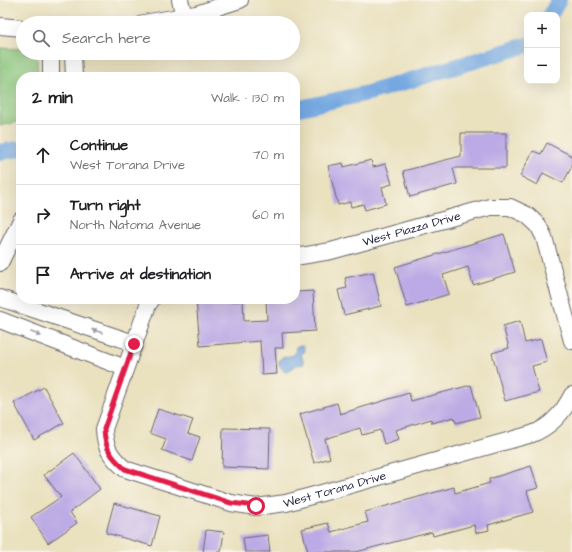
<!DOCTYPE html>
<meta charset="utf-8">
<style>
:root{--surface:#fff;--page:#f6f6f6;--text:#202124;--muted:#757577;--line:#e0e0e0}
body{margin:0;font-family:"Architects Daughter",sans-serif;background:var(--page);color:var(--text)}
.controls{position:absolute;right:12px;top:12px;display:grid;overflow:hidden;border-radius:8px;box-shadow:0 4px 16px #0002}
.controls button{width:36px;height:36px;display:grid;place-items:center;padding:0;border:0;border-bottom:1px solid var(--line);background:var(--surface);color:var(--text);font:20px sans-serif}
.stop{position:absolute;width:12px;height:12px;margin:-9px;border:3px solid #e11d48;border-radius:50%;background:#fff}
.stop.end{background:#e11d48;border-color:#fff;box-shadow:0 1px 4px #0008}
.list{margin:0;padding:0;list-style:none}
h2{display:flex;justify-content:space-between;align-items:center;height:52px;margin:0;padding:0 16px;font-size:17px}
h2 small{font-size:13px;font-weight:400;color:var(--muted)}
.list li{display:grid;grid-template-columns:26px 1fr auto;gap:12px;align-items:center;box-sizing:border-box;height:60px;padding:0 16px;border-top:1px solid var(--line)}
.list b{display:block;font-size:15px;white-space:nowrap}
.list p{margin:0;font-size:13px;white-space:nowrap;color:var(--muted)}
.list em{font-size:13px;font-style:normal;color:var(--muted)}
.icon{flex:none;width:22px;height:22px;fill:none;stroke:currentColor;stroke-width:2;stroke-linecap:round;stroke-linejoin:round}
.map{position:relative;flex:none;width:572px;height:552px;overflow:hidden}
.search{position:absolute;background:var(--surface);box-shadow:0 4px 16px #0002;left:16px;top:16px;width:284px;height:44px;display:flex;align-items:center;gap:10px;box-sizing:border-box;padding:0 14px;border-radius:22px;color:var(--muted);font-size:15px}
.panel{position:absolute;background:var(--surface);box-shadow:0 4px 16px #0002;left:16px;top:72px;width:284px;height:232px;border-radius:16px}
.map>svg:first-child{display:block}
</style>
<div class="map">
<svg width="572" height="552" viewBox="0 0 572 552">
<rect width="100%" height="100%" fill="#fbf7ec"/>
<filter id="ink" filterUnits="userSpaceOnUse"><feTurbulence type="fractalNoise" baseFrequency=".025" numOctaves="2"/><feDisplacementMap in="SourceGraphic" scale="8" xChannelSelector="R" yChannelSelector="G"/><feConvolveMatrix kernelMatrix="1 2 1 2 8 2 1 2 1" color-interpolation-filters="sRGB"/></filter>
<filter id="wash" filterUnits="userSpaceOnUse"><feTurbulence type="fractalNoise" baseFrequency=".012" numOctaves="4" result="noise"/><feDisplacementMap in="SourceGraphic" scale="16" xChannelSelector="R" yChannelSelector="G"/><feGaussianBlur stdDeviation="0.9" result="paint"/><feColorMatrix in="noise" values="0 0 0 0 0 0 0 0 0 0 0 0 0 0 0 0 0 1.4 0 .05"/><feComposite in="paint" operator="in"/></filter>
<g filter="url(#wash)">
<rect width="100%" height="100%" fill="#eae1bf"/>
<polygon fill="#88c57b" stroke="#55745b" points="0,48 23,49 23,53 36,53 37,54 38,77 21,77 21,121 0,126"/>
<polygon fill="#74a8e1" stroke="#4b658e" points="300,345 303,346 304,351 301,354 304,364 296,365 288,372 284,371 279,365 279,361 282,357 291,356 295,354 296,347"/>
<g fill="none" stroke-linecap="round" stroke-linejoin="round">
<g stroke="#74a8e1" stroke-width="16">
<polyline points="550,15 559,0"/>
<polyline points="295,109 368,93 527,45"/>
<polyline points="0,152 18,149"/>
</g>
</g>
<g id="blocks">
<g fill="#bbaae5">
<polygon points="461,133 506,133 506,168 453,168 457,184 410,197 403,171 461,156"/>
<polygon points="547,143 572,156 572,166 563,183 543,173 537,185 520,176 533,151 541,154"/>
<polygon points="371,160 373,167 386,164 392,184 382,187 386,204 365,210 363,204 351,207 350,202 338,205 328,166 343,163 344,167"/>
<polygon points="504,234 515,272 473,285 468,267 443,275 449,294 407,307 395,267"/>
<polygon points="373,272 381,306 344,315 338,290 347,288 345,278"/>
<polygon points="313,291 315,331 282,333 283,348 275,348 277,374 262,375 260,341 200,346 196,299 226,299 226,302 243,301 244,321 267,320 266,299 295,299 295,292"/>
<polygon points="520,321 525,343 541,339 547,362 532,366 539,392 505,401 492,353 509,348 503,326"/>
<polygon points="471,385 480,417 456,423 454,417 432,423 431,419 396,430 399,439 384,444 380,430 362,435 360,428 325,439 330,458 314,463 300,414 337,403 340,414 409,393 411,401"/>
<polygon points="44,387 64,423 34,440 14,403"/>
<polygon points="158,409 193,420 188,433 200,437 192,461 162,450 166,439 150,433"/>
<polygon points="223,428 270,429 269,469 222,467"/>
<polygon points="74,453 100,489 70,512 77,523 48,543 31,517 61,497 44,475"/>
<polygon points="531,466 538,488 527,491 533,512 488,525 489,530 476,533 474,525 433,536 432,532 356,552 308,552 302,529 328,523 331,532 368,522 365,512 454,487 455,493 490,483 489,479"/>
<polygon points="114,503 160,516 152,546 106,533"/>
<polygon points="206,530 224,532 221,552 203,552"/>
<polygon points="268,535 270,552 245,552 243,538"/>
</g>
</g>
</g>
<g filter="url(#ink)">
<use href="#blocks" fill-opacity="0" stroke="#686569" stroke-width="1"/>
<g fill="none" stroke-linecap="round" stroke-linejoin="round">
<defs>
<g id="minor">
<polyline points="180,0 184,16"/>
<polyline points="144,23 196,14 240,0"/>
<polyline points="0,26 23,28"/>
<polyline points="73,53 74,77"/>
<polyline points="51,77 51,53"/>
<path id="s1" d="M295 257 331 251 490 207H510L527 215 538 225 544 237 572 341"/>
<polyline points="0,263 21,220"/>
<polyline points="0,298 134,343"/>
<path id="s2" d="M152 299 148 305 104 429C105 448 110 456 125 469L231 503 256 507 286 503 532 434C550 427 563 413 572 395"/>
<polyline points="0,320 125,368"/>
</g>
</defs>
<use href="#minor" stroke="#686569" stroke-width="18"/>
<use href="#minor" stroke="#fff" stroke-width="16"/>
</g>
<defs><path id="oneway-solid" d="M-6-.8H1V-3.2L6.5 0L1 3.2V.8H-6Z"/></defs>
<g fill="#9c9ca7">
<use href="#oneway-solid" transform="translate(97 331) rotate(-161)"/>
<use href="#oneway-solid" transform="translate(36 334) rotate(21)"/>
</g>
</g>
<g fill="none" stroke-linecap="round" stroke-linejoin="round" filter="url(#ink)">
<path stroke="#e11d48" stroke-width="5" d="M134 344 104 429C105 448 110 456 125 469L231 503 256 506"/>
</g>
<g text-anchor="middle" stroke-width="3" stroke-linejoin="round" paint-order="stroke">
<g font-size="12" fill="#22223b" stroke="#fbf7ec">
<text dy="4" stroke="none"><textPath href="#s1" startOffset="120">West Piazza Drive</textPath></text>
<text dy="4" stroke="none"><textPath href="#s2" startOffset="403">West Torana Drive</textPath></text>
</g>
</g>
</svg>
<div class="controls">
<button>+</button>
<button>−</button>
</div>
<div class="stop" style="left:256px;top:506px"></div>
<div class="stop end" style="left:134px;top:344px"></div>
<div class="search"><svg class="icon" aria-label="search" viewBox="0 0 24 24"><circle cx="10" cy="10" r="6"/><path d="M15 15l6 6"/></svg>Search here</div>
<section class="panel">
<h2>2 min<small>Walk · 130 m</small></h2>
<ul class="list">
<li><svg class="icon" aria-label="ahead" viewBox="0 0 24 24"><path d="M12 20V5M6 11l6-6 6 6"/></svg><div><b>Continue</b><p>West Torana Drive</p></div><em>70 m</em></li>
<li><svg class="icon" aria-label="right" viewBox="0 0 24 24"><path d="M7 20v-9h11M14 6l5 5-5 5"/></svg><div><b>Turn right</b><p>North Natoma Avenue</p></div><em>60 m</em></li>
<li><svg class="icon" aria-label="arrive" viewBox="0 0 24 24"><path d="M6 21V4h12l-3 4 3 4H6"/></svg><div><b>Arrive at destination</b></div></li>
</ul>
</section>
</div>
